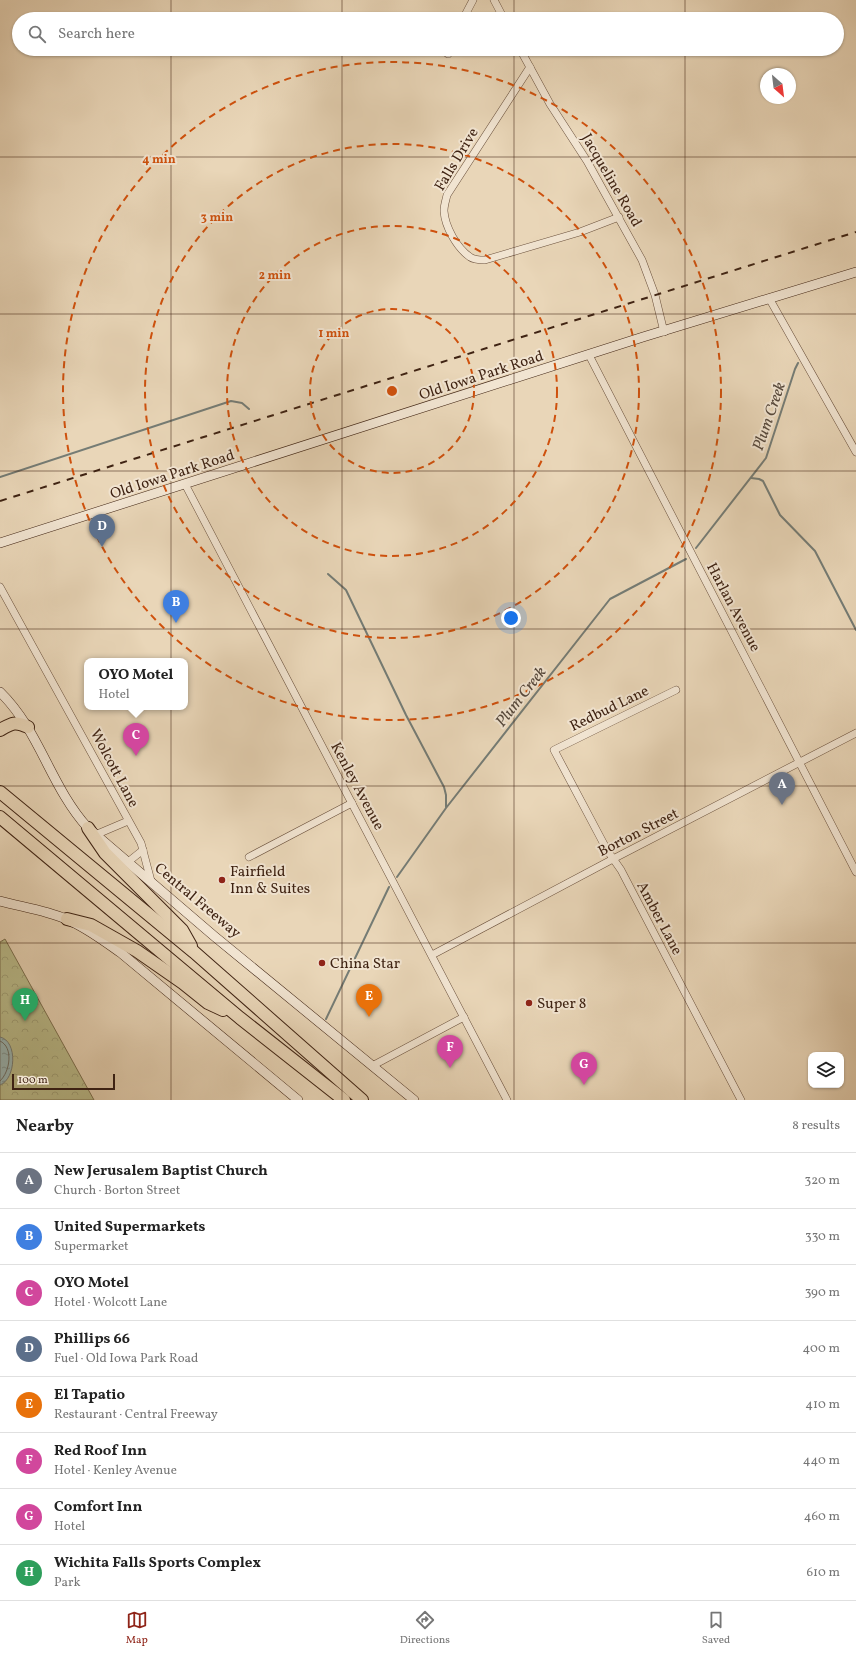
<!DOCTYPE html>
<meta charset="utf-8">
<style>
:root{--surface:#fff;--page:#f2f2f2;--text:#222;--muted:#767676;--line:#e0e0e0;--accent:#8f2418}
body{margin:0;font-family:Vollkorn,serif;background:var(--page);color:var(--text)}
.controls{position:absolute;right:12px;bottom:12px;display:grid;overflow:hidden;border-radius:8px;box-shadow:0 1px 3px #0004}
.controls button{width:36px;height:36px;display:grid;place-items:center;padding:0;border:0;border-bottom:1px solid var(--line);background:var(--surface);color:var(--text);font:20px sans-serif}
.compass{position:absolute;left:760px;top:68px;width:36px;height:36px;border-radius:50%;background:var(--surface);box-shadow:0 1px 3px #0004;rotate:152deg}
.scale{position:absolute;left:12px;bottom:10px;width:103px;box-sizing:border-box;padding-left:4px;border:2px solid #3f2313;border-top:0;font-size:11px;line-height:14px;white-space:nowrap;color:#3f2313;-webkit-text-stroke:3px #f1e4d1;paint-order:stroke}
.you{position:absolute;left:511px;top:618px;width:14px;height:14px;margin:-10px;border:3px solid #fff;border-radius:50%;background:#1a73e8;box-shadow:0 0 0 6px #1a73e833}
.badge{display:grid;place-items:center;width:26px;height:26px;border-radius:50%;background:var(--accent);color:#fff;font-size:13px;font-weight:700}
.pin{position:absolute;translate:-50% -33px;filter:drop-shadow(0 1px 2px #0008)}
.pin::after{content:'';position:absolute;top:21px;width:14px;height:12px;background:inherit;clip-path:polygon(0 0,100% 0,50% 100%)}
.popup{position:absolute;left:84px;top:658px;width:104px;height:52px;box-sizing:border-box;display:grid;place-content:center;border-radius:8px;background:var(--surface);filter:drop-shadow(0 1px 3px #0005);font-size:13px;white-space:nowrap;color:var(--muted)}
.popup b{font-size:15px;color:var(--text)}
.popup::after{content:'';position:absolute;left:50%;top:100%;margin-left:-8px;border:8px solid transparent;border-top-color:var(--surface)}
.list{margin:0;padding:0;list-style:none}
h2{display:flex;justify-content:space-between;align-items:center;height:52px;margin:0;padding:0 16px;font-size:17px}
h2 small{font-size:13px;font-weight:400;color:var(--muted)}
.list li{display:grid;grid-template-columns:26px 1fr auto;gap:12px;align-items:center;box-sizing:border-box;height:56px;padding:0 16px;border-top:1px solid var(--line)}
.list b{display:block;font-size:15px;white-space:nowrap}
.list p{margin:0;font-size:13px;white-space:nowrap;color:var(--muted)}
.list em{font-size:13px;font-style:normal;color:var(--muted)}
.icon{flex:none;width:22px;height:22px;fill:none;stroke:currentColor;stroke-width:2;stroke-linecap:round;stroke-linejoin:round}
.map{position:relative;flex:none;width:856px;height:1100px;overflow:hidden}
.search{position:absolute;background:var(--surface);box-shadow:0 1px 3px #0004;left:12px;right:12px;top:12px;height:44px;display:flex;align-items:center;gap:10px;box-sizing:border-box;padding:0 14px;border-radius:22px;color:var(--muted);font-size:15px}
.sheet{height:500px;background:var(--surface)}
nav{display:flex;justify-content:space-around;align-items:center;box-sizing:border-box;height:56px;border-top:1px solid var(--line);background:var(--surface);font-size:11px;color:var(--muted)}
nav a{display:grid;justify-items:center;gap:2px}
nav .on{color:var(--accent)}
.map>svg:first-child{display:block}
</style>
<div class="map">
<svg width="856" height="1100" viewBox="0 0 856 1100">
<defs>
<pattern id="park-crowns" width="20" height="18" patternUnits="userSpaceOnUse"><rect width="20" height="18" fill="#babd8d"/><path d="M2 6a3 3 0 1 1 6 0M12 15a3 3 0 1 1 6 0" fill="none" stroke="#a1a279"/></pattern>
<pattern id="water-ripples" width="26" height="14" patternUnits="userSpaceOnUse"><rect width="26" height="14" fill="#99b7b6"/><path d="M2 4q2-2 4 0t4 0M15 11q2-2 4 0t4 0" fill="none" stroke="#7e9493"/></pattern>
</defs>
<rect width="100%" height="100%" fill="#e9d6b8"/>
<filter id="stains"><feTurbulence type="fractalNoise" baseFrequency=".005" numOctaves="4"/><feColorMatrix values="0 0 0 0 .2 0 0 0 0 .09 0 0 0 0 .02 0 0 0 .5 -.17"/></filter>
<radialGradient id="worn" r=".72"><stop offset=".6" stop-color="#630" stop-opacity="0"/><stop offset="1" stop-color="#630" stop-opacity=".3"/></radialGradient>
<polygon fill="url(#park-crowns)" stroke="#7c7050" points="5,939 94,1100 0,1100 0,942"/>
<path fill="url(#water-ripples)" stroke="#757c75" d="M0 1037C18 1041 16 1079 0 1085Z"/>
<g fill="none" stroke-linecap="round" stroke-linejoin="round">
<path stroke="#6c6d64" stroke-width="1" d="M0 1041C14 1047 10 1072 0 1081"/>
<g stroke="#757c75" stroke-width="2">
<polyline points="0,477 231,401 242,403 249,409"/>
<polyline points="751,478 759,479 763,481 780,515 815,551 856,630"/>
<polyline points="696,548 766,458 795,369 798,363"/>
<polyline points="328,574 346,590 406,715 444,787 446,795 446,807"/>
<polyline points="397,877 446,808 610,599 686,559"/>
<polyline points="326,1019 389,887"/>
</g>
<defs>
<g id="minor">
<polyline points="494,0 504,19"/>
<polyline points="463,19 473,0"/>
<polyline points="520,49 550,104 587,161 642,260 655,295 664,332"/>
<polyline points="448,54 449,49"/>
<path d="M530 67 447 195C446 200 444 205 444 211 445 227 457 248 470 257 474 260 480 260 485 260L580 232 619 217"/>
<polyline points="769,298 856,452"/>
<polyline points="589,355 856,872"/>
<polyline points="185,484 507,1100"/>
<polyline points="0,587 141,843 151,881"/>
<polyline points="676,690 554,750 607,850 621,870 741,1100"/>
<polyline points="95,835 128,821"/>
<polyline points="249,857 352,803"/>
<polyline points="128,862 143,850"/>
<polyline points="432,955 613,859 856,733"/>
<polyline points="372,1066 464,1017"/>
</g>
<g id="secondary">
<polyline points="0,543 643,337 856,272"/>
<path d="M0 692C40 731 50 786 88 828L214 936 414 1100"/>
<path d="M0 901C22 907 45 910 66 919 86 927 104 941 121 953L298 1100"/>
</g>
<g id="motorway">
<path d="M0 730C12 723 15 721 28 727"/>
<polyline points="0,792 194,952 362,1100"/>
<polyline points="0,817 240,1018 344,1100"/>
<polyline points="88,828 105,853 182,930 191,946"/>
<polyline points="67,919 91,925 137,951 183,983 208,1003 223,1010"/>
</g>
</defs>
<use href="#minor" stroke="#6a503c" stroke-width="8"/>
<use href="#secondary" stroke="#3f2313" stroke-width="10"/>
<use href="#motorway" stroke="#3f2313" stroke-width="14"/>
<use href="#minor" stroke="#f1e4d1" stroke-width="7"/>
<use href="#secondary" stroke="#f1e4d1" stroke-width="9"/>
<use href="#motorway" stroke="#e9d6b8" stroke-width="12"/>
<polyline stroke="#3f2313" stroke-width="2" stroke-dasharray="7 7" stroke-linecap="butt" points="0,501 856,232"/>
</g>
<path fill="none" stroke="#3f2313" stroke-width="1" stroke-opacity="0.55" d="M171 0V19M342 0V19M514 0V19M685 0V19M171 49V1100M342 49V1100M514 49V1100M685 49V1100M0 157H856M0 314H856M0 471H856M0 629H856M0 786H856M0 943H856"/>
<g fill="none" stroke="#cf510d" stroke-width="2" stroke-dasharray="7 5">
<circle cx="392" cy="391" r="82"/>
<circle cx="392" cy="391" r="165"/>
<circle cx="392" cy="391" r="247"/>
<circle cx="392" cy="391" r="329"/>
</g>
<g fill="#8f2418" stroke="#f1e4d1" stroke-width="1.5">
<circle cx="222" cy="880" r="4"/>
<circle cx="322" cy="963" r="4"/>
<circle cx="529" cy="1003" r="4"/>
</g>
<g text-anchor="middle" stroke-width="4" stroke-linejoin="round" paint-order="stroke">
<g font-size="15" fill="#3f2313" stroke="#f1e4d1">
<text transform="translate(456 159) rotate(-59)" y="5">Falls Drive</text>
<text transform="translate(612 180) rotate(60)" y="5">Jacqueline Road</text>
<text transform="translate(481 375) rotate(-18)" y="5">Old Iowa Park Road</text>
<text transform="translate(172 474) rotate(-18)" y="5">Old Iowa Park Road</text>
<text transform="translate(734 607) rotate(62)" y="5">Harlan Avenue</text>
<text transform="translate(609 708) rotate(-26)" y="5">Redbud Lane</text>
<text transform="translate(115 768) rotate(62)" y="5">Wolcott Lane</text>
<text transform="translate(358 786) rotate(62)" y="5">Kenley Avenue</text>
<text transform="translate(638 832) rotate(-27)" y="5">Borton Street</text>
<text transform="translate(198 900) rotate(40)" y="5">Central Freeway</text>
<text transform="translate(660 918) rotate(62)" y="5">Amber Lane</text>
</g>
<g font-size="15" fill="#3f2313" stroke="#f1e4d1" text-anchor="start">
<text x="230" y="876">Fairfield<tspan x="230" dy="17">Inn &amp; Suites</tspan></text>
<text x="330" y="968">China Star</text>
<text x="537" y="1008">Super 8</text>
</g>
<g font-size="16" font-style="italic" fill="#56483c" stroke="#f1e4d1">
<text transform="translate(768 416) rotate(-71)" y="6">Plum Creek</text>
<text transform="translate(520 696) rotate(-52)" y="6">Plum Creek</text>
</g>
</g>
<circle cx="392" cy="391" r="6" fill="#cf510d" stroke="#f1e4d1" stroke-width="2"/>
<g font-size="12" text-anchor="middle" font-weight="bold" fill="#cf510d" stroke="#f1e4d1" stroke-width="4" stroke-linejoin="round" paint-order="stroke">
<text x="159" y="163">4 min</text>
<text x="217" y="221">3 min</text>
<text x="275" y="279">2 min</text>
<text x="334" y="337">1 min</text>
</g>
<rect width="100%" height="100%" filter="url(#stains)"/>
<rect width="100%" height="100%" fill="url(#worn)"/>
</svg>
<div class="controls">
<button><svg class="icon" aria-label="layers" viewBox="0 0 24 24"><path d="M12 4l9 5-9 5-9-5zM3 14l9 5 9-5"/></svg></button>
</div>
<svg class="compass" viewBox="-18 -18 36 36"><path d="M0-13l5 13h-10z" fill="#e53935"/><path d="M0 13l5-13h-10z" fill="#767676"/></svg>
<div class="scale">100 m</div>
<div class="you"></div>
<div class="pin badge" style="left:782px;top:805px;background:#6b7280">A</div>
<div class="pin badge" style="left:176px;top:623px;background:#3f7fe0">B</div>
<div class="pin badge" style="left:136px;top:756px;background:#d1479c">C</div>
<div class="popup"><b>OYO Motel</b>Hotel</div>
<div class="pin badge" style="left:102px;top:547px;background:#5c6f8a">D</div>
<div class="pin badge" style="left:369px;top:1017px;background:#e8710a">E</div>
<div class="pin badge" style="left:450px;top:1068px;background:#d1479c">F</div>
<div class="pin badge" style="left:584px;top:1085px;background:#d1479c">G</div>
<div class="pin badge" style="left:25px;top:1021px;background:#2e9e5b">H</div>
<div class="search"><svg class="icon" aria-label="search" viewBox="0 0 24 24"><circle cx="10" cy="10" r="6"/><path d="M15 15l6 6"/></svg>Search here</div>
</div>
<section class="sheet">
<h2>Nearby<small>8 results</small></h2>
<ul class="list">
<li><span class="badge" style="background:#6b7280">A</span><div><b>New Jerusalem Baptist Church</b><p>Church · Borton Street</p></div><em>320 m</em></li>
<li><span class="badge" style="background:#3f7fe0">B</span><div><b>United Supermarkets</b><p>Supermarket</p></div><em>330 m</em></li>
<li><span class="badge" style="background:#d1479c">C</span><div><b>OYO Motel</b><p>Hotel · Wolcott Lane</p></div><em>390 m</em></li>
<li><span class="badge" style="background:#5c6f8a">D</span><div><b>Phillips 66</b><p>Fuel · Old Iowa Park Road</p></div><em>400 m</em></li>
<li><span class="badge" style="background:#e8710a">E</span><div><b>El Tapatio</b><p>Restaurant · Central Freeway</p></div><em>410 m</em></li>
<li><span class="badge" style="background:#d1479c">F</span><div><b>Red Roof Inn</b><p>Hotel · Kenley Avenue</p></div><em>440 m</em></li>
<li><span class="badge" style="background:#d1479c">G</span><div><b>Comfort Inn</b><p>Hotel</p></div><em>460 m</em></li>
<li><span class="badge" style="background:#2e9e5b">H</span><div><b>Wichita Falls Sports Complex</b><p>Park</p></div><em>610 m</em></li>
</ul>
</section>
<nav>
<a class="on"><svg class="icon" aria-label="map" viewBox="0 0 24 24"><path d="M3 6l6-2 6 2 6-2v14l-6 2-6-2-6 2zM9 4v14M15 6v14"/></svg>Map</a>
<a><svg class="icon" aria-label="directions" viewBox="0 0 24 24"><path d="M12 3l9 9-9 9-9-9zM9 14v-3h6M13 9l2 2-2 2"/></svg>Directions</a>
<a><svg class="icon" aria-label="saved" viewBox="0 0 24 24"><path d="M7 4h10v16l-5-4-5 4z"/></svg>Saved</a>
</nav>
